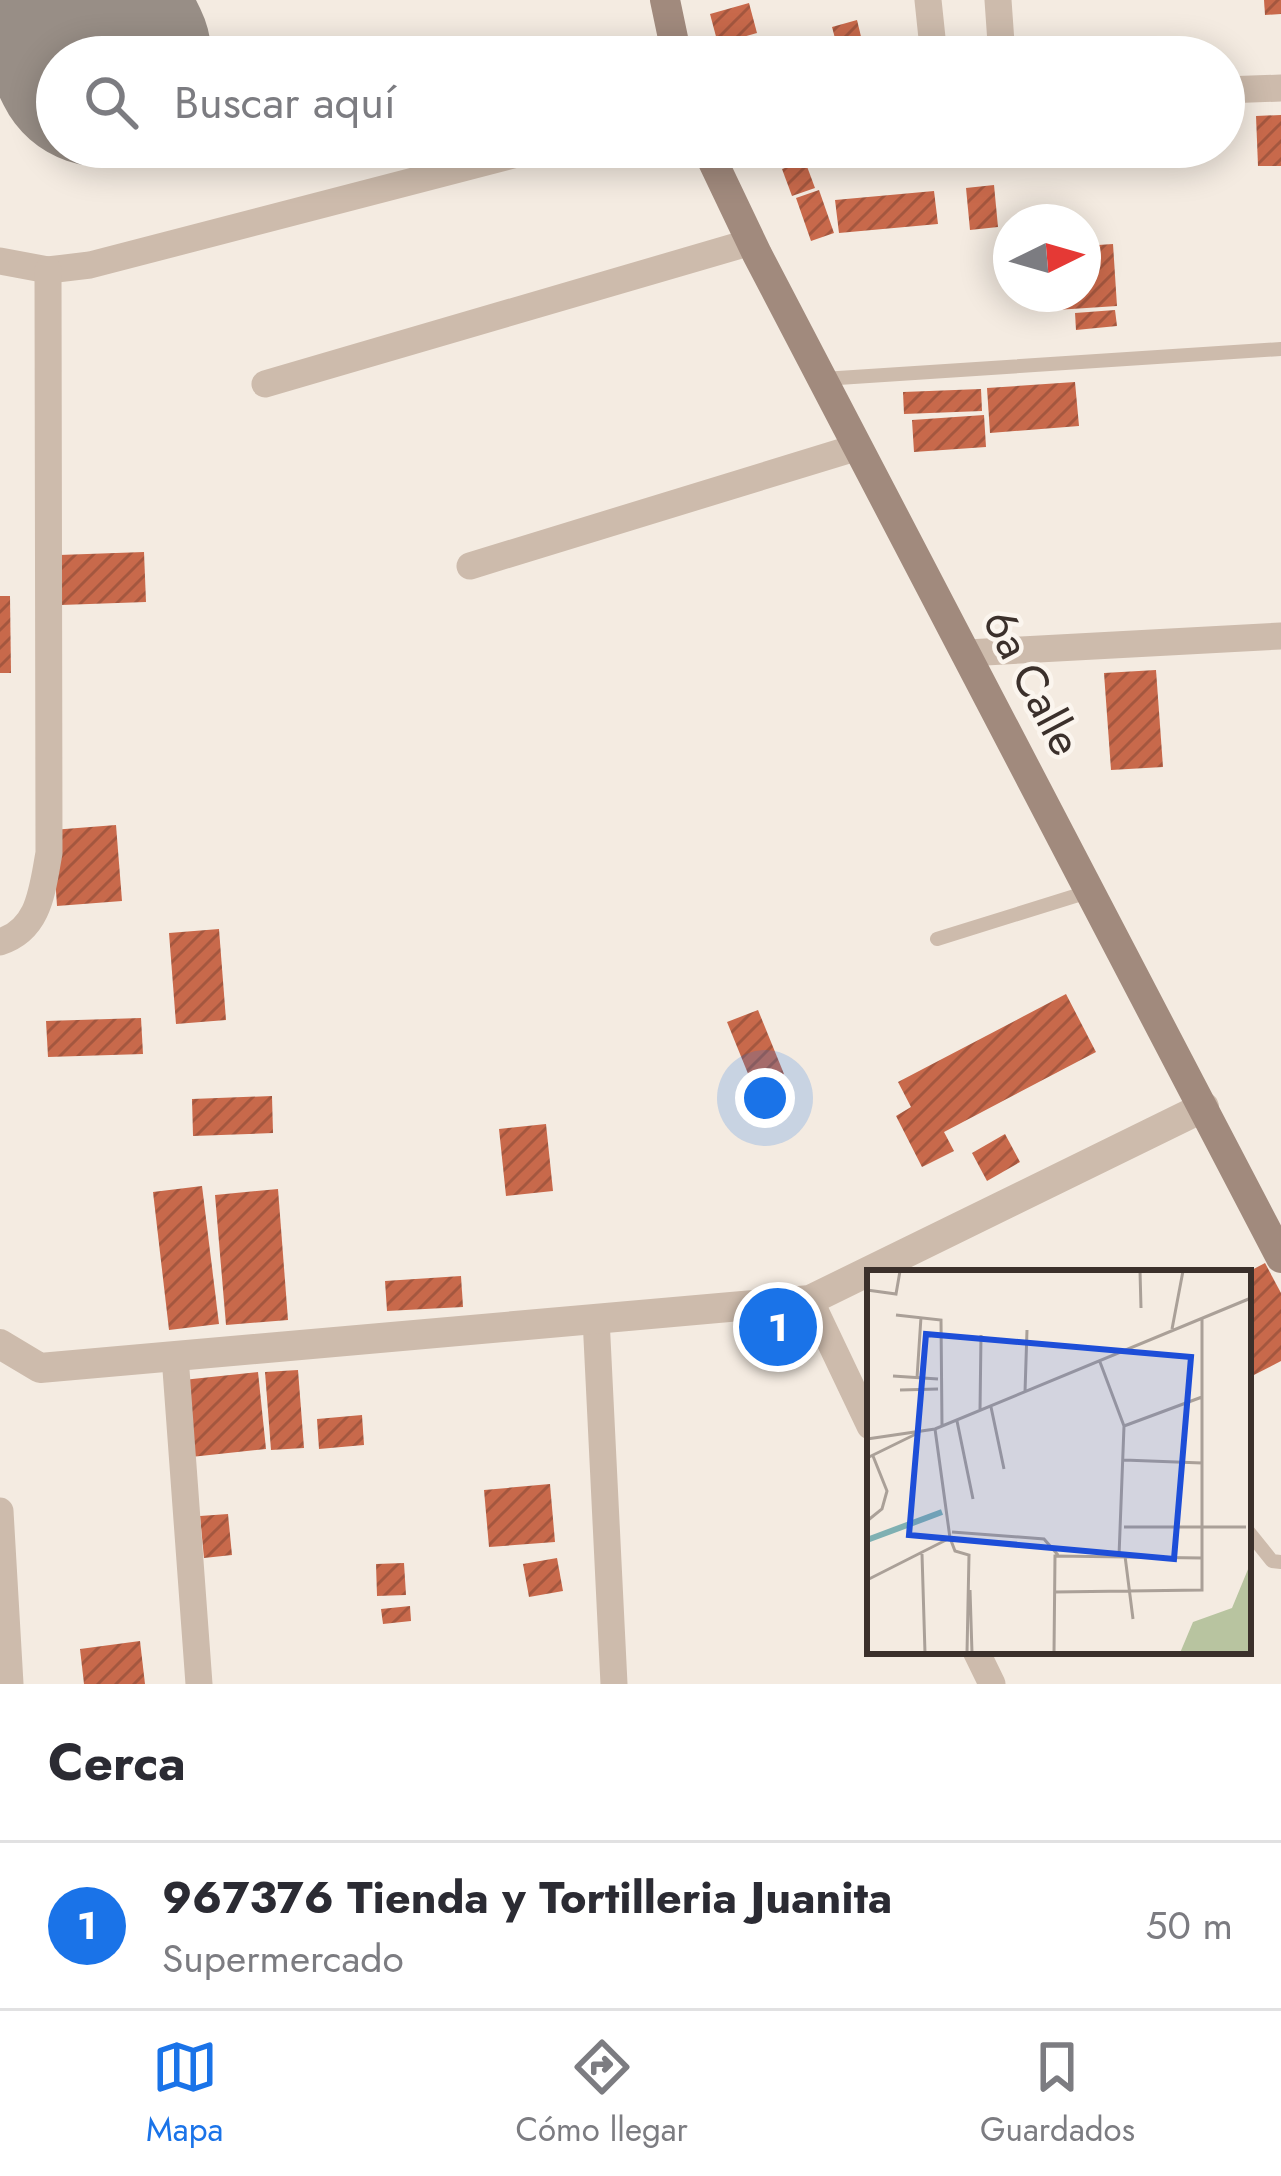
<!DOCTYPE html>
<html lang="es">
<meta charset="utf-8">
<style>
:root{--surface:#fff;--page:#f7f7f7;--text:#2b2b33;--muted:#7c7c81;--line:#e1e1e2;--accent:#1a73e8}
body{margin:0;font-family:Jost,sans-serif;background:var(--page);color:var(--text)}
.compass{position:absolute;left:993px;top:204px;width:108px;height:108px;border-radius:50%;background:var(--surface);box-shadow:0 6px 30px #0003;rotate:85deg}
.you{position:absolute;left:765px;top:1098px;width:42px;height:42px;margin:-30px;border:9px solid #fff;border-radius:50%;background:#1a73e8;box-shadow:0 0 0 18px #1a73e833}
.badge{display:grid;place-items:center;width:78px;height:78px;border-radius:50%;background:var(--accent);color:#fff;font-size:39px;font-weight:700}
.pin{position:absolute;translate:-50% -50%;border:6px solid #fff;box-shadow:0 3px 12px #0006}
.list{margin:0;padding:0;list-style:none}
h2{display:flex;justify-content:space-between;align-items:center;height:156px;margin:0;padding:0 48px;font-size:51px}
h2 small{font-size:39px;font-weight:400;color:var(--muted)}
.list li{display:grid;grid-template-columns:78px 1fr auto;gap:36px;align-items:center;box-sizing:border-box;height:168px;padding:0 48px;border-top:3px solid var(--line)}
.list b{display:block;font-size:45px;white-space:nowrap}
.list p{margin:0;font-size:39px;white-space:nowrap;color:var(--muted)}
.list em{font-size:39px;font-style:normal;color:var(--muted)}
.icon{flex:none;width:66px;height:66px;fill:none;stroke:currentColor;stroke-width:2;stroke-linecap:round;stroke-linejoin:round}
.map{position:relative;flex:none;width:1281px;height:1684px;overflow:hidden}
.search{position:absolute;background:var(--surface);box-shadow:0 6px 30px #0003;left:36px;right:36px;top:36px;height:132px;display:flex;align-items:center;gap:30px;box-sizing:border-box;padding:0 42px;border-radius:66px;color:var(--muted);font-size:45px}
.sheet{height:324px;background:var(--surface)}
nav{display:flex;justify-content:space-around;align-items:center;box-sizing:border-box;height:168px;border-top:3px solid var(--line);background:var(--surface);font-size:33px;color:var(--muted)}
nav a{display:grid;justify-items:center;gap:6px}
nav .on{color:var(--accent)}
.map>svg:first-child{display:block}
</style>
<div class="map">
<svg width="1281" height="1684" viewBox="0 0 1281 1684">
<defs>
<pattern id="building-hatch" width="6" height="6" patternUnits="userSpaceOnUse" patternTransform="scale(3)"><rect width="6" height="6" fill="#c8694b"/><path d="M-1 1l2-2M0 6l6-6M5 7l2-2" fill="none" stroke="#a4573f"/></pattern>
</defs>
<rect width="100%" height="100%" fill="#f4ebe1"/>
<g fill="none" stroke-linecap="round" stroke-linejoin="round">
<polyline stroke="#988e86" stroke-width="219" points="74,0 102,57"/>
</g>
<g fill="url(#building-hatch)">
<polygon points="1264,0 1281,0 1281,14 1265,15"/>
<polygon points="749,3 757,33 718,44 710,14"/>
<polygon points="857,20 865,53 840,57 832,27"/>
<polygon points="760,38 766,57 721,57 719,51"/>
<polygon points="830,38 837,57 805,57 802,49"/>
<polygon points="1281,115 1281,166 1258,166 1256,116"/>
<polygon points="971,147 991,147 993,166 972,167"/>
<polygon points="805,161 815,188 792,196 782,169"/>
<polygon points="994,185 998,227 970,230 966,188"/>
<polygon points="819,190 834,233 811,241 796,198"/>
<polygon points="934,191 938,224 839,233 835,200"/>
<polygon points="1113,244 1117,306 1056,310 1055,294 1083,294 1083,246"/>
<polygon points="1115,310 1117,326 1076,330 1075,313"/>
<polygon points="1075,382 1079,426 990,433 987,388"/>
<polygon points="981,389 982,411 904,414 903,392"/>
<polygon points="984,415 986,447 914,452 912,420"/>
<polygon points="144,552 146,602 61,605 59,555"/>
<polygon points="0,596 10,596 11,673 0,673"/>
<polygon points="1156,670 1163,767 1111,770 1104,673"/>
<polygon points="116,825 122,901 57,906 52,830"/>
<polygon points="219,929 226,1020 176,1024 169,933"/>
<polygon points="1066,994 1096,1052 944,1132 954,1151 922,1167 896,1116 911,1107 898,1082"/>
<polygon points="758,1010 784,1074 753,1086 727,1022"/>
<polygon points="141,1018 143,1054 48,1057 46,1021"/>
<polygon points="272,1096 273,1133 193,1136 192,1099"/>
<polygon points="546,1124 553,1191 506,1196 499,1129"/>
<polygon points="1005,1134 1020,1162 987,1181 972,1153"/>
<polygon points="202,1186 219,1324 169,1330 153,1192"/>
<polygon points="278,1189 288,1320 226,1325 215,1195"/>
<polygon points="1265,1263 1281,1293 1281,1361 1248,1378 1248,1272"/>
<polygon points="461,1276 463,1307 387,1311 385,1281"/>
<polygon points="298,1370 304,1448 271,1450 265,1372"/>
<polygon points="258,1372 266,1449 191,1457 183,1380"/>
<polygon points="362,1415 364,1445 319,1449 317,1419"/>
<polygon points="550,1484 555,1542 489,1547 484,1490"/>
<polygon points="228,1514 232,1555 204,1558 200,1516"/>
<polygon points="557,1558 563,1591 529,1597 523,1564"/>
<polygon points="404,1563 406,1595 377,1596 376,1564"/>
<polygon points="410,1606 411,1621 383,1624 381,1609"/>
<polygon points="140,1641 145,1684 84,1684 80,1649"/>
</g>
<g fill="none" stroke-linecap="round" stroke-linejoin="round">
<g stroke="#cdbbac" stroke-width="14">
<polyline points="823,379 1281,349"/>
<polyline points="937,939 1091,891"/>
<polyline points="1248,1531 1272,1561 1281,1562"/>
</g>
<g stroke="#cdbbac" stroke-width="27">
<polyline points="928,0 934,57"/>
<polyline points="998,0 1002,57"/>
<polyline points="1224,90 1281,88"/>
<polyline points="0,261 48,270 90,265 544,147"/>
<polyline points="265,384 751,242"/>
<polyline points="470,566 858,447"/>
<polyline points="967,653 1281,636"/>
<path d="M0 942C40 929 42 890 49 853L48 270"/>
<polyline points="810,1300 870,1426"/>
<polyline points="596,1318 614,1684"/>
<polyline points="175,1356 199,1684"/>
<polyline points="0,1511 10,1684"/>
<polyline points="976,1651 992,1684"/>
</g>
<polyline stroke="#cdbbac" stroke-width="30" points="0,1344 40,1368 810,1300 1204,1107"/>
<g stroke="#a18a7d" stroke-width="30">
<polyline points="665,0 677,57"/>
<polyline points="706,147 757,254 1281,1258"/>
</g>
</g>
<g text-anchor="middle" stroke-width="9" stroke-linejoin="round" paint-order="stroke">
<g font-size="45" fill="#3b302b" stroke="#fbf5ee">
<text transform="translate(1033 682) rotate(62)" y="16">6a Calle</text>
</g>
</g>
<g transform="translate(867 1270)">
<rect width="384" height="384" fill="#f4ebe1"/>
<path d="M384 292V383H313L326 352 365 338Z" fill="#b8c4a0"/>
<path fill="none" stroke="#7fb0b2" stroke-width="6" d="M0 270 75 242"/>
<path fill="none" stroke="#aaa098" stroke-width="3" d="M273 1 274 38M0 20 29 24 33 1M29 45 74 50 75 156M305 59 316 1M233 92 257 156 252 286M26 106 71 109M50 108 54 47M33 120 71 119M158 122 160 60M124 137 137 199M113 141 114 65M90 151 106 229M257 156 335 127M0 169 68 159 384 28M0 188 51 163M257 190 335 193M0 251 15 239 20 221 6 186M257 257H379M85 262 177 269 191 285M83 268 88 281 102 285 100 383M55 284 58 383M258 286 266 349M0 310 83 268 68 159M103 320 105 383M187 322 335 320V48M187 383 188 286 335 288"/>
<path fill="#1d4ed8" fill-opacity="0.15" stroke="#1d4ed8" stroke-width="6" d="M59 64 324 87 307 289 42 265Z"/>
<rect width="384" height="384" fill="none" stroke="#3b302b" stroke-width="6"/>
</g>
</svg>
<svg class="compass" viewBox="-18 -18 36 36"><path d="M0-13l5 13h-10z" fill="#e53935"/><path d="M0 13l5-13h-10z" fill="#7c7c81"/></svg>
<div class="you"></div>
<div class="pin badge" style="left:778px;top:1327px">1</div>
<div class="search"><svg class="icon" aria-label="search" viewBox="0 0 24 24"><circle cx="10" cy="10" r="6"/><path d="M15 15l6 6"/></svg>Buscar aquí</div>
</div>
<section class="sheet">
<h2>Cerca<small></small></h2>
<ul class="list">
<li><span class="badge">1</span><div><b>967376 Tienda y Tortilleria Juanita</b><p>Supermercado</p></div><em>50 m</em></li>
</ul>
</section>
<nav>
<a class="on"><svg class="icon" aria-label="map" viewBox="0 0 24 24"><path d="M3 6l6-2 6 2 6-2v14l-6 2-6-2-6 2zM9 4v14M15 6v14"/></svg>Mapa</a>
<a><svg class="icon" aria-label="directions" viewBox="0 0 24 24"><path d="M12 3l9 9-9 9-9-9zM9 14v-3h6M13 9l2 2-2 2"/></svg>Cómo llegar</a>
<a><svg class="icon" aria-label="saved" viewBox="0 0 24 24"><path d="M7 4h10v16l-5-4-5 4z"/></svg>Guardados</a>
</nav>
